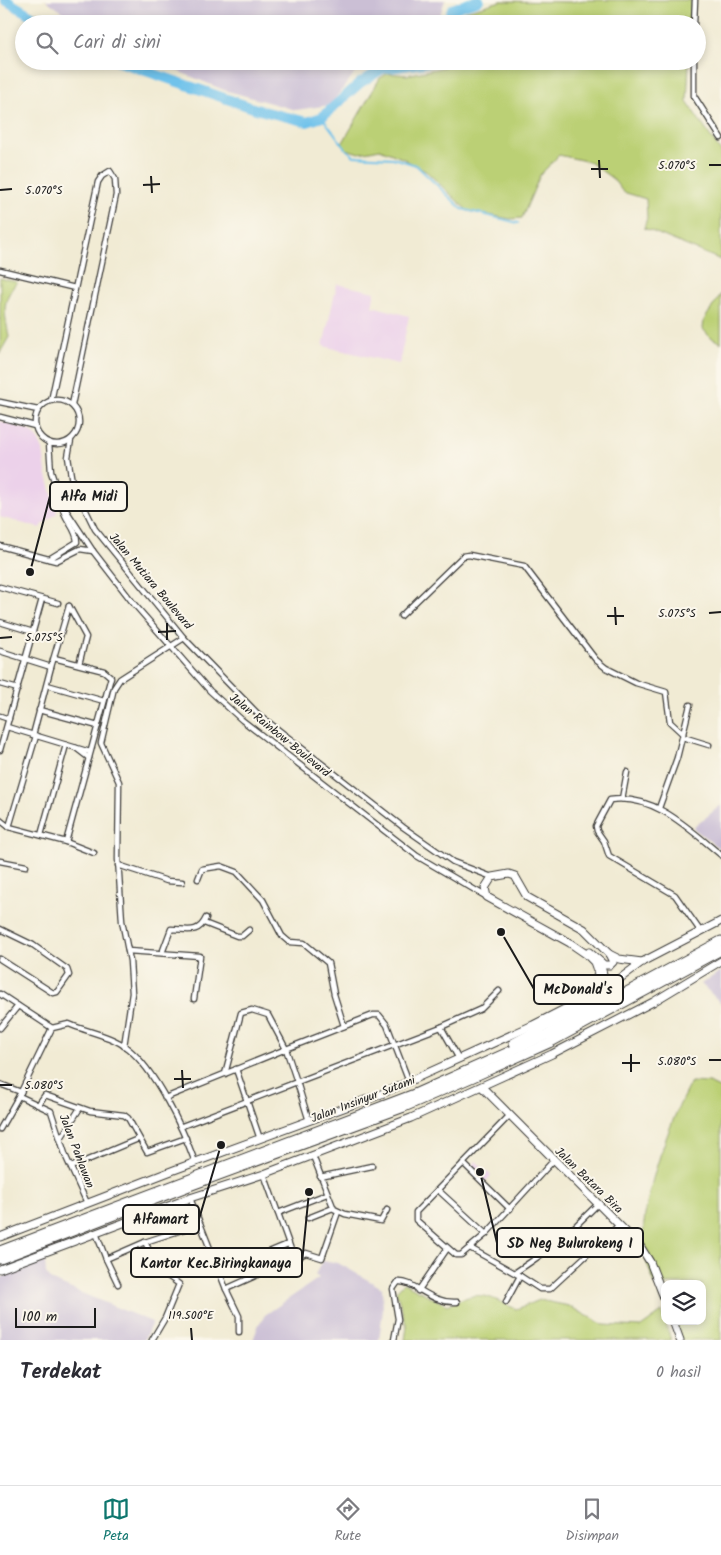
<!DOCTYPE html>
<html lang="id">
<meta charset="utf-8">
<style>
:root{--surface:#fff;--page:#f2f2f3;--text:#2b2b33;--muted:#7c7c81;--line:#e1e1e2;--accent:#0f766e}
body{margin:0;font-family:Kalam,sans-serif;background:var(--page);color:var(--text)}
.controls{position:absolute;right:15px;bottom:15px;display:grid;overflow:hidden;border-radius:10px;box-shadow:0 2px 8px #0003}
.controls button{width:45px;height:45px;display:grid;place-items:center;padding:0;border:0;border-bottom:1px solid var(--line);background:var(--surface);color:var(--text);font:25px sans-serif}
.scale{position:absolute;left:15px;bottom:12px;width:81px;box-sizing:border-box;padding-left:5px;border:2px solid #1c1c1c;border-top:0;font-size:14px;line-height:18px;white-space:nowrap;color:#1c1c1c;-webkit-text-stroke:4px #fbf7ec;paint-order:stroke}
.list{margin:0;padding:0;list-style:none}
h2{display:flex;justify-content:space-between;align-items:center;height:65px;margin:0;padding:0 20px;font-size:21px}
h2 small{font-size:16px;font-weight:400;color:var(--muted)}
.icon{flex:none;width:28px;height:28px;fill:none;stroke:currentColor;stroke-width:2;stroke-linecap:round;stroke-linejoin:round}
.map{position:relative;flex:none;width:721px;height:1340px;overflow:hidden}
.search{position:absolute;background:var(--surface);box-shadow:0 2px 8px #0003;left:15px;right:15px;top:15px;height:55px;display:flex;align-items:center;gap:12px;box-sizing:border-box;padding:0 18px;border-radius:28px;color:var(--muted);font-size:19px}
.sheet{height:145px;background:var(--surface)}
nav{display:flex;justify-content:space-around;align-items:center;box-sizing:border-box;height:70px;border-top:1px solid var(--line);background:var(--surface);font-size:14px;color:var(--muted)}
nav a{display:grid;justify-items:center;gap:2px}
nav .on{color:var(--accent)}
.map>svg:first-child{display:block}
</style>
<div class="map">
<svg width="721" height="1340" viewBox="0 0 721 1340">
<rect width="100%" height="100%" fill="#fbf7ec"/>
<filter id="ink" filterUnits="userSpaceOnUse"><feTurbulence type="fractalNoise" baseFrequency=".02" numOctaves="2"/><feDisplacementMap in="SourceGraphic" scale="10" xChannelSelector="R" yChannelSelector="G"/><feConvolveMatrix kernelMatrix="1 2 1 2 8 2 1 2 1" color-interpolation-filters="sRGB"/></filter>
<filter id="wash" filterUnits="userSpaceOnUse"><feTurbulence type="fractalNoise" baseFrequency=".0096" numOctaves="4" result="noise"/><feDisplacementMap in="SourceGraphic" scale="20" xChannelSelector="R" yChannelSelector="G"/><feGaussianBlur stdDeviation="1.12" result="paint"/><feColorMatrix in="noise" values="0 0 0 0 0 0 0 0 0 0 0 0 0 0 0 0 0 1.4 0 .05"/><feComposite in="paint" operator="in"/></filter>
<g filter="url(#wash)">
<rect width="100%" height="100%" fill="#f1ebd4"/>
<g fill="#ecd1ea">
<polygon points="337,284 375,292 372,306 409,316 399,364 323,346"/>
<polygon points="0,421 29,430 37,437 43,450 46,472 57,513 39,528 0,517"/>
<polygon points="476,1161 491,1176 485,1182 470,1168"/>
</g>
<g fill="#cbbfd5">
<polygon points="46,0 445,0 437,24 79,24"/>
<polygon points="153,61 364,61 330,105 296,110 224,90"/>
<polygon points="721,805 721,850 693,828"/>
<polygon points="721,971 721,1003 701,984"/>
<polygon points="45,1261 46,1273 52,1281 152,1322 144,1340 0,1340 0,1278"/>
<polygon points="322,1261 338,1263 382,1288 383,1310 379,1340 253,1340 259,1324 265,1315 319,1278 315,1275"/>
</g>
<g fill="#bbd074" stroke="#6c7648">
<polygon points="584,0 691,0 690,24 456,24 463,12 501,1 570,2"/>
<polygon points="448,61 689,61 687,102 721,152 721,260 644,228 647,218 646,199 623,192 613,179 590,162 559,155 540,175 522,218 510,219 468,211 427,172 404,159 380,149 359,153 346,149 342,144 380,78 388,73 407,75 444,67"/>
<path d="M0 278 17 282C0 303 5 312 9 337L0 353Z"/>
<polygon points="721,294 721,343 710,337 703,329 704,320"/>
<path d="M691 1082 709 1083 721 1089V1340H679L671 1321H702V1284H665V1306C658 1290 649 1273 645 1256 634 1216 671 1117 691 1082Z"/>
<path d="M404 1283 447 1305C481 1290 483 1294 516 1309L540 1300 569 1306 604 1325 641 1327 662 1312 671 1340H405L407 1327 396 1291Z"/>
</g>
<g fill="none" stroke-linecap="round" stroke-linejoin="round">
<polyline stroke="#6fc2eb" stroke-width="2" points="322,117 346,149 354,156 393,158 416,165 462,209 518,223"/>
<g stroke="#6fc2eb" stroke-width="10">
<polyline points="5,0 46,24"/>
<polyline points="446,24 452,9 479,0"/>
<polyline points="117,61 259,110 307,122 322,117 360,83 382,69 438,61"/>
</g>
</g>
</g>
<g filter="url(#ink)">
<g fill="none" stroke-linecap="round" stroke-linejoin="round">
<defs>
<g id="street">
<polyline points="694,24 695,0"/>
<polyline points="694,61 694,96 721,138"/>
<polyline points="0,270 75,288"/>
<circle cx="57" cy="422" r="22"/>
<polyline points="51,401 98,182 102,176 110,171 115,179 116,195 72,405"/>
<polyline points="0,402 38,410"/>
<polyline points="0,417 35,426"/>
<polyline points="71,440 68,457 72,482 95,529 184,638 258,714 403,827 453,862 492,877"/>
<polyline points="49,443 51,472 62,504 93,551 134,604 210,691 242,720 417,856 487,897"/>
<polyline points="0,546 56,561 80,549 93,551"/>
<path d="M49 559 77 542C77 528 63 519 62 505"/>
<polyline points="0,587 58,603"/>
<polyline points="69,606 86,637 79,664"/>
<polyline points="401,616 463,556 469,555 524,566 596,660 606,668 636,683 666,692 670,722 683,734"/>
<polyline points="0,622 33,632"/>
<polyline points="0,651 51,667 69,606"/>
<polyline points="0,684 18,689"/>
<polyline points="47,685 104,701"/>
<polyline points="39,710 98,726"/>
<polyline points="0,716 9,719"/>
<polyline points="7,727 90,752"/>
<polyline points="33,735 51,667"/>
<polyline points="683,737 709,745"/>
<polyline points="76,748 89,758"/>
<polyline points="0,750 42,599"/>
<polyline points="622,799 627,772"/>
<polyline points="659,808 677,758 690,705"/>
<polyline points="0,820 9,827 66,842 111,677 104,671 54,658"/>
<polyline points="9,827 36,736"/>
<polyline points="41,835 66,745"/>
<polyline points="66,842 94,853"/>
<polyline points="0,861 26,866"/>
<polyline points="118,865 167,881 182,882"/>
<polyline points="198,879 202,869 221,866 237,872 263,900 282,936 289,942 304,943 328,963 334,994 344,1026"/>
<polyline points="204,923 237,936 242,936 249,930"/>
<polyline points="0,929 33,945 67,969 69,975 57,992 53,993 0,959"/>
<path d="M701 932 675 895 609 856 604 841 597 831 596 826 610 800C655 794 688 828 721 855"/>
<polyline points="128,951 200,956 194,999"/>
<path d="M162 953 171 929C187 929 198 935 206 918"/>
<polyline points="0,994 52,1028"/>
<polyline points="441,1027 459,1059"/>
<polyline points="0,1028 18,1006"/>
<path d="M52 1028 69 1024 74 1026C90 1032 114 1037 127 1048 155 1069 183 1129 195 1162"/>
<polyline points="124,1046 132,993 130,961 122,921 118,859 119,782 101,743 114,688 120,679 184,638"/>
<polyline points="236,1069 260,1139"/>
<polyline points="0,1084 21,1092 0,1129"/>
<polyline points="21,1092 52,1028"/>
<polyline points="19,1096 51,1111 66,1157 87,1203"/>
<polyline points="165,1098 286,1049 268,1015 252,1010 241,1013 225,1074"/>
<polyline points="38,1105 45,1095 90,1111 124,1115 128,1118 147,1152 186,1138"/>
<polyline points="509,1116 416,1212 416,1220 456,1255 461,1255 486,1234 553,1161"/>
<polyline points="309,1121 297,1082 441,1027 481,1009 499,991"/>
<polyline points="182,1126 297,1082 286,1049 373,1015 379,1015 387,1025 409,1082"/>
<polyline points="61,1138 80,1108"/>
<polyline points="313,1156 334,1209 345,1214 381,1221 387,1210"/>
<polyline points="463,1163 510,1209"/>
<polyline points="71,1167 138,1139"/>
<polyline points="264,1174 294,1258"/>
<polyline points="320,1177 372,1166"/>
<polyline points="438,1190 486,1234"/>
<polyline points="190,1198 226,1289"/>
<polyline points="278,1213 327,1194"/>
<polyline points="308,1218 333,1208"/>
<polyline points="96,1233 106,1259 145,1242 200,1224"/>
<polyline points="562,1239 598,1204"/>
<polyline points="145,1242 159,1270 179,1284 165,1318 152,1340"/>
<polyline points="470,1248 520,1276"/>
<polyline points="106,1259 118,1284"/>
<polyline points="516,1272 545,1252 546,1249 538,1236"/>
<polyline points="219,1273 288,1244"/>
<polyline points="418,1291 447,1249"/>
<polyline points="506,1302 520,1276 540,1289 550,1289 619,1225"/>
<polyline points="239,1332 239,1316 226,1289 306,1253 322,1258 338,1212"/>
<path d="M394 1340 398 1319 393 1289 398 1282C414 1280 430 1304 457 1302"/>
</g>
<g id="secondary">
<polyline points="589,952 604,965 610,965 613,962 609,954"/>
<polyline points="600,962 604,978 601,993"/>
<polyline points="602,992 642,962 721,921"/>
<polyline points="482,1087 640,1246 650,1262 665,1300"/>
<polyline points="0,1237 174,1170 379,1095 533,1025 582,1000 593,991 598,973 594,962 586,954 570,943 487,897 485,888 492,877 509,874 515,876 527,897 584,929 609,954 619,959 642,962"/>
<polyline points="0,1269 190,1198 264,1174 411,1118 552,1054 653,1002 721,961"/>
<polyline points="673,1321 680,1340"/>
</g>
<g id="highway">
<polyline points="514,1043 599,998"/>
<polyline points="0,1251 412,1095 549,1034 721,941"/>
<polyline points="0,1259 189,1186 404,1107 473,1077 549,1043 721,950"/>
</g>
</defs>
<use href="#street" stroke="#3c3b38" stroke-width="7"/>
<use href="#secondary" stroke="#3c3b38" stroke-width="9"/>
<use href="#highway" stroke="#3c3b38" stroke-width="11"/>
<use href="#street" stroke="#fff" stroke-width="4.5"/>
<use href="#secondary" stroke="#fff" stroke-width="7"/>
<use href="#highway" stroke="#fff" stroke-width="9"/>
</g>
</g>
<path fill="none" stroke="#1c1c1c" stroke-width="2" d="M599 160 600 178M709 165H721M591 169H608M151 176 152 193M143 185 160 184M0 190 12 189M615 607 616 625M709 613 721 612M607 616H624M167 623V640M158 632 176 631M0 638 12 637M631 1054V1072M709 1060H721M622 1063H640M182 1070 183 1088M174 1079H191M0 1085H12M191 1328 192 1340"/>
<g text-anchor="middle" stroke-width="4" stroke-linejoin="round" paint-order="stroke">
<g font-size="12" fill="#1c1c1c" stroke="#fbf7ec">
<text transform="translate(151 581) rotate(50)" y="4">Jalan Mutiara Boulevard</text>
<text transform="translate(280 735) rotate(39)" y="4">Jalan Rainbow Boulevard</text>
<text transform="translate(363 1099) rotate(-21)" y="4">Jalan Insinyur Sutami</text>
<text transform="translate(77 1151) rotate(69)" y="4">Jalan Pahlawan</text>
<text transform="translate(589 1180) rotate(44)" y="4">Jalan Batara Bira</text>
</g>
</g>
<g font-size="12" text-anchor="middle" fill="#1c1c1c" stroke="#fbf7ec" stroke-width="4" stroke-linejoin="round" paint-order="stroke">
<text x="677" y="169">5.070°S</text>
<text x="44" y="194">5.070°S</text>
<text x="677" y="617">5.075°S</text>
<text x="44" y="641">5.075°S</text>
<text x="677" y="1065">5.080°S</text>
<text x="44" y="1089">5.080°S</text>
<text x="191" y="1319">119.500°E</text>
</g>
<path fill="none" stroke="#1c1c1c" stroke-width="2" d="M30 572L50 496M501 932L534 989M221 1145L199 1219M480 1172L497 1243M309 1192L302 1263"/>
<g fill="#1c1c1c" stroke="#fbf7ec" stroke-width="2">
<circle cx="30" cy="572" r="5"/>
<circle cx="501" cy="932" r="5"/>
<circle cx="221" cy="1145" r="5"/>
<circle cx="480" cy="1172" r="5"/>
<circle cx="309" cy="1192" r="5"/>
</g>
<g fill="#fbf7ec" stroke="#1c1c1c" stroke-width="2">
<rect x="50" y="482" width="77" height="29" rx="5"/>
<rect x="534" y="975" width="89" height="29" rx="5"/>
<rect x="123" y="1205" width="76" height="29" rx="5"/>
<rect x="497" y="1228" width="146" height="29" rx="5"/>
<rect x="131" y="1248" width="171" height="29" rx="5"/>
</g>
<g font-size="14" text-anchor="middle" font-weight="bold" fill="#1c1c1c">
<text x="89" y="501">Alfa Midi</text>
<text x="578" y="994">McDonald's</text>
<text x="161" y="1224">Alfamart</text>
<text x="570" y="1248">SD Neg Bulurokeng I</text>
<text x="216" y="1268">Kantor Kec.Biringkanaya</text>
</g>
</svg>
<div class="controls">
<button><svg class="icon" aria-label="layers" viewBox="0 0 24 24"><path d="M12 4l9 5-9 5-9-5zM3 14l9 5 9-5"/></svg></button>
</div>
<div class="scale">100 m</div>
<div class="search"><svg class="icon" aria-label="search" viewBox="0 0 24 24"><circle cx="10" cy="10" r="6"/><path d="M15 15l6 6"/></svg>Cari di sini</div>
</div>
<section class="sheet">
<h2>Terdekat<small>0 hasil</small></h2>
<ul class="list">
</ul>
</section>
<nav>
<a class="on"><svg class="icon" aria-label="map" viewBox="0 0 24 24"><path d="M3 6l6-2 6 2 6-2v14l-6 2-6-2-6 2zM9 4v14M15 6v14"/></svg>Peta</a>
<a><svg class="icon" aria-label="directions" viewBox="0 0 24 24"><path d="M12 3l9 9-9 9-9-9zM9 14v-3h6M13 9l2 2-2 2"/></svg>Rute</a>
<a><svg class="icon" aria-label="saved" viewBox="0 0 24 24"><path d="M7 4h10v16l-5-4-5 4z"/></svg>Disimpan</a>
</nav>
